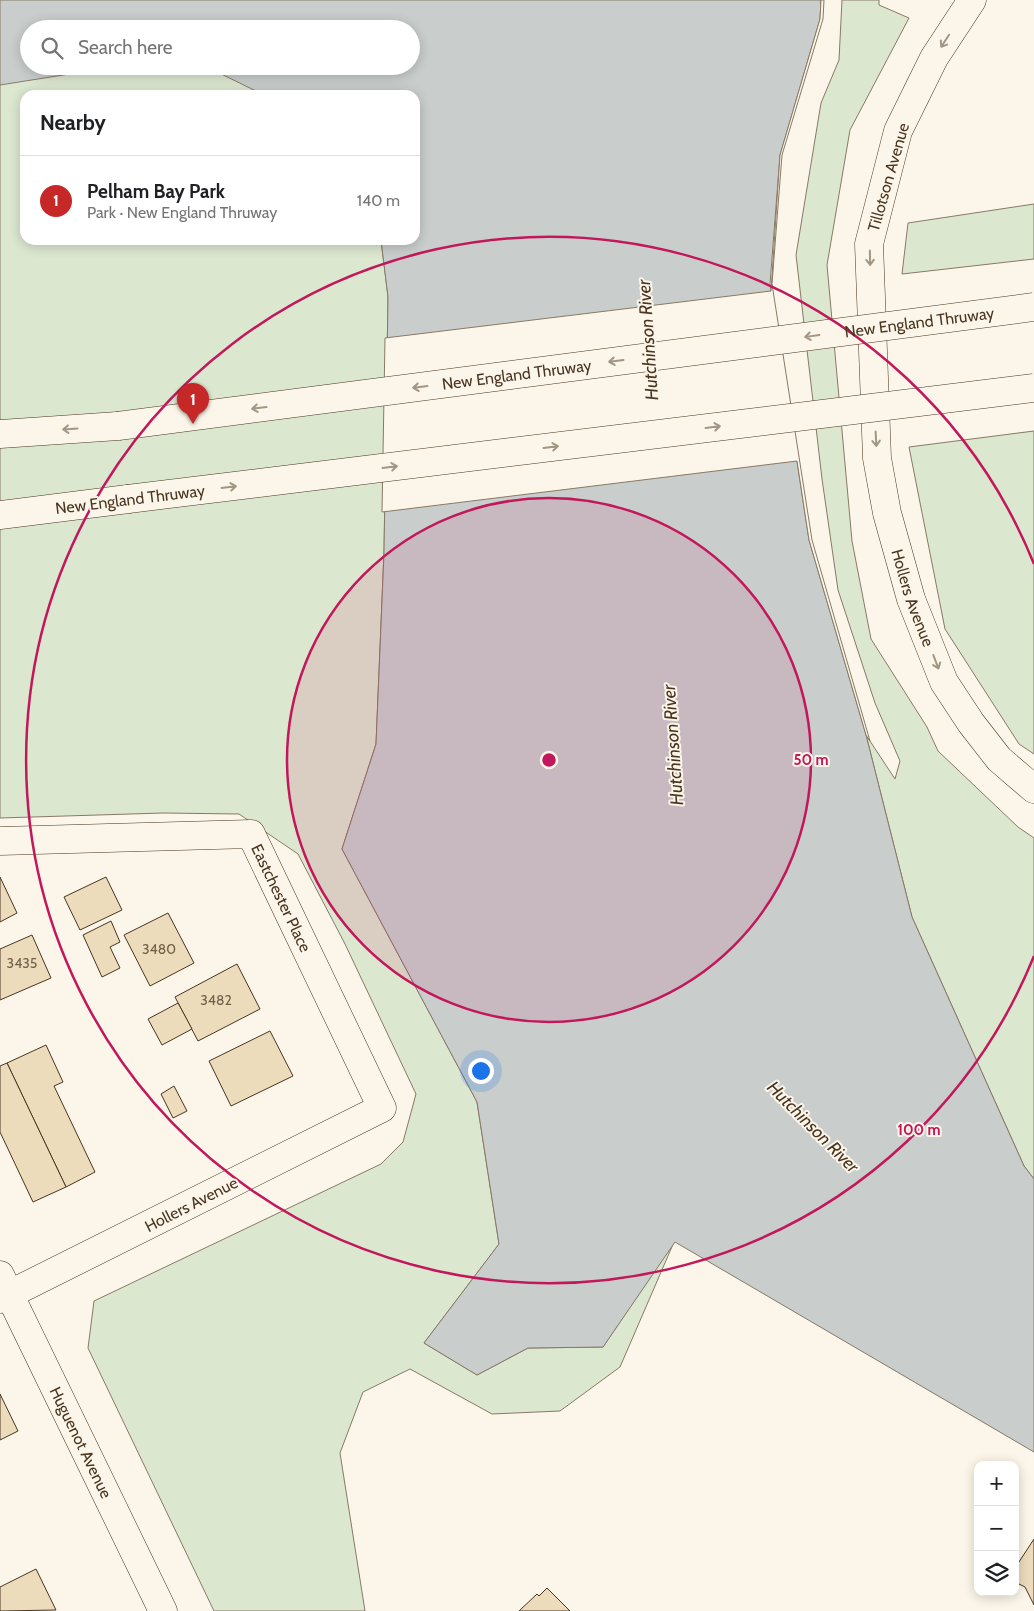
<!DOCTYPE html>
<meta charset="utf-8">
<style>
:root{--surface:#fff;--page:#f2f2f2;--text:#202124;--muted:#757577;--line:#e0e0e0;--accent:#c62828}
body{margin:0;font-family:Cabin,sans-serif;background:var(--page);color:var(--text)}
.controls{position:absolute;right:15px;bottom:15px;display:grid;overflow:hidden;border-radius:10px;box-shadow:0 2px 12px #0003}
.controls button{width:45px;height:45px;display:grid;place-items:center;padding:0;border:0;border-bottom:1px solid var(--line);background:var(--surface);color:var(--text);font:25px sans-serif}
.you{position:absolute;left:480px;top:1070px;width:18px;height:18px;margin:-12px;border:4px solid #fff;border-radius:50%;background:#1a73e8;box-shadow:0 0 0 8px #1a73e833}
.badge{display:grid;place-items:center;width:32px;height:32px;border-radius:50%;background:var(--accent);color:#fff;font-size:16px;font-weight:700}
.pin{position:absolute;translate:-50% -41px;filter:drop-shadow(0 1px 2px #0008)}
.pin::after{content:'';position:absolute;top:26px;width:18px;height:15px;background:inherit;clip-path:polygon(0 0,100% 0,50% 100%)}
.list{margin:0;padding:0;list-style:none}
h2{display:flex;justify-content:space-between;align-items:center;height:65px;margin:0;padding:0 20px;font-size:21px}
h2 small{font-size:16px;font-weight:400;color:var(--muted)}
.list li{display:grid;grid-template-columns:32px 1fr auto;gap:15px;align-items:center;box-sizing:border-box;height:90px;padding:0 20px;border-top:1px solid var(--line)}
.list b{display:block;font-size:19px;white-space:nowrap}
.list p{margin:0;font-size:16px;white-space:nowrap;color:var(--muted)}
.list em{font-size:16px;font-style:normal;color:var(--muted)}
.icon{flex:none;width:28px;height:28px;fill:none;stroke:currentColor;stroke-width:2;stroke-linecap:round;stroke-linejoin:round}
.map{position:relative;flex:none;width:1034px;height:1611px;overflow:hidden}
.search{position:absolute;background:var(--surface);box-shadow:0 2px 12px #0003;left:20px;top:20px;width:400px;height:55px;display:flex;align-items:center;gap:12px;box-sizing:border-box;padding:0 18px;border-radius:28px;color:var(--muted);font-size:19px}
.panel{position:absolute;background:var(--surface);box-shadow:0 2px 12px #0003;left:20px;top:90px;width:400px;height:155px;border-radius:15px}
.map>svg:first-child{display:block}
</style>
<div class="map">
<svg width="1034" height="1611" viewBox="0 0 1034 1611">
<rect width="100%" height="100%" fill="#fbf6e9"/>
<g fill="#dce7d0" stroke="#887966" fill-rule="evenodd">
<path d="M0 0H432L405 95H25V240H381L388 297 384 552 376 744 342 849 477 1102 499 1244 424 1343 477 1375 528 1348 603 1347 674 1242 620 1367 560 1411 492 1414 410 1369 363 1392 340 1453 365 1611H214L88 1348 94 1301 381 1164 403 1142 416 1094 345 944 298 854 239 814 163 813 0 818ZM29 29H411V66H29Z"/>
<polygon points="842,0 879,0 879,5 909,18 850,130 827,265 852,541 871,639 927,727 938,751 1018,827 1034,838 1034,1179 1024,1166 912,917 866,735 895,779 900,761 875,703 838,590 822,479 796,255 821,103 839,60"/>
<polygon points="1034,204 1034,259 902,274 908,223"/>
<polygon points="1034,431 1034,754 1019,744 945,629 909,447"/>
</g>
<polygon fill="#c9cecd" stroke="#887966" points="0,0 821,0 820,19 780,155 770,284 809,540 866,735 912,917 1024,1166 1034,1179 1034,1452 675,1242 603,1347 528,1348 477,1375 424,1343 499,1244 477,1102 342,849 376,744 384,552 388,297 381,240 415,240 415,95 264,95 205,66 411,66 411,29 29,29 29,66 120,66 0,85"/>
<polygon fill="#fbf6e9" stroke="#887966" points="821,0 824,0 823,19 782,155 772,284 812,540 870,741 866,735 809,540 797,461 382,512 385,338 771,291 780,155 820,19"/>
<g fill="#ecdcbc" stroke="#4a3520">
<polygon points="0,877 17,913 0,922"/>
<polygon points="106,877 122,910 80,930 64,897"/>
<polygon points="168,913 194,963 150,986 124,935"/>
<polygon points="111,921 120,942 110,947 120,968 102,977 83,935"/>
<polygon points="32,935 51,978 0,1000 0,949"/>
<polygon points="237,964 260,1009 198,1041 175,997"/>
<polygon points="178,1003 192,1029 162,1045 148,1019"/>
<polygon points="270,1031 293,1076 231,1106 209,1061"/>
<polygon points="46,1045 63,1082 54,1086 95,1172 66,1187 7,1063"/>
<polygon points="7,1063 66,1187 33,1202 0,1132 0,1066"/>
<polygon points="174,1086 187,1111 173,1118 161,1094"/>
<polygon points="0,1394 18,1431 0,1440"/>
<polygon points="1034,1539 1034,1605 1025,1587 1015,1582 1015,1568"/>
<polygon points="36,1569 56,1610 0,1611 0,1587"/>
<polygon points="547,1588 570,1611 519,1611 537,1594 539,1596"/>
</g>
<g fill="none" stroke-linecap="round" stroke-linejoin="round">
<defs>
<g id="minor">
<path id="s1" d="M972 0 934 58 898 131 869 244 877 458 887 513 911 599 944 682 971 723 999 759 1034 789"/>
<path id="s2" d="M0 841 251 834 382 1108 0 1299"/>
<path id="s3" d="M0 1275 163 1611"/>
</g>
<g id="highway">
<polyline points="0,434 118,426"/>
<polyline points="0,515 128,499"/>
</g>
</defs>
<use href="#minor" stroke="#4a3520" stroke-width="29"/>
<use href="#highway" stroke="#4a3520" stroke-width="29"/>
<use href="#minor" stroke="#fbf6e9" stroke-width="28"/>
<use href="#highway" stroke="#fbf6e9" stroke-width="28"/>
<defs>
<g id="highway-bridge">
<path id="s4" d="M118 426 1034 307"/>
<polyline points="128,499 1034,388"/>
</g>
</defs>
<use href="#highway-bridge" stroke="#4a3520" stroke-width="29" stroke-linecap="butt"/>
<use href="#highway-bridge" stroke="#fbf6e9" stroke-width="28"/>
</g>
<defs><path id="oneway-shaft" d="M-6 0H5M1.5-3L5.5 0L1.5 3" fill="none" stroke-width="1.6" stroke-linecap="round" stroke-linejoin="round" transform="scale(1.25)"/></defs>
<g stroke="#a29684">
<use href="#oneway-shaft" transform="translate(945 41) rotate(123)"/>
<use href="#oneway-shaft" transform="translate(870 258) rotate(89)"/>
<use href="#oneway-shaft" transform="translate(812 336) rotate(172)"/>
<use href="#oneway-shaft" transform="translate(616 361) rotate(173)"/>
<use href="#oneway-shaft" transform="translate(420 387) rotate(173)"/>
<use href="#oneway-shaft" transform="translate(259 408) rotate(173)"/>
<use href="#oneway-shaft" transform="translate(713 427) rotate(-7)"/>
<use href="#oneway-shaft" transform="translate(70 429) rotate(176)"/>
<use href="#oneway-shaft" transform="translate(876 439) rotate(87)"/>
<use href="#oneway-shaft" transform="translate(551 447) rotate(-7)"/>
<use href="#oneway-shaft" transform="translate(390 467) rotate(-7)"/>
<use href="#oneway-shaft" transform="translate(229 487) rotate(-7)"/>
<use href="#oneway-shaft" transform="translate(936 662) rotate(69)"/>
</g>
<circle cx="549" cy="760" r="262" fill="#c2185b" fill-opacity=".12"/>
<g fill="none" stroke="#c2185b" stroke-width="2.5">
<circle cx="549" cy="760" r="262"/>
<path d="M1034 956A523 523 0 1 1 1034 564"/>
</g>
<g text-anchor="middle" stroke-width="4" stroke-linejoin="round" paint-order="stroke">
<g font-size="14" fill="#725f47">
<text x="159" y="954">3480</text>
<text x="22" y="968">3435</text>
<text x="216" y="1005">3482</text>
</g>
<g font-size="16" fill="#4a3520" stroke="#fbf6e9">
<text transform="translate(888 177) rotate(-74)" y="6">Tillotson Avenue</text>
<text dy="6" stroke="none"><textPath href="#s4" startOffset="808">New England Thruway</textPath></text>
<text dy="6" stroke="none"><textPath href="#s4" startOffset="402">New England Thruway</textPath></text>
<text transform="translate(130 499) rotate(-7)" y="6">New England Thruway</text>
<text dy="6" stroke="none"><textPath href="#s1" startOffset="626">Hollers Avenue</textPath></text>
<text dy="6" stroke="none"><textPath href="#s2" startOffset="322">Eastchester Place</textPath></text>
<text transform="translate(191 1204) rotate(-27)" y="6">Hollers Avenue</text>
<text dy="6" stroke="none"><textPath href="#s3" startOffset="186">Huguenot Avenue</textPath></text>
</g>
<g font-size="18" font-style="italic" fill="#4a3520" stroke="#fbf6e9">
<text transform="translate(648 340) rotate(-94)" y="6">Hutchinson River</text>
<text transform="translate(673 745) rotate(-94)" y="6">Hutchinson River</text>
<text transform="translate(813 1127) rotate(45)" y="6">Hutchinson River</text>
</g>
</g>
<circle cx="549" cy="760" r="8" fill="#c2185b" stroke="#fbf6e9" stroke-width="2.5"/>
<g font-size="15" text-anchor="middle" font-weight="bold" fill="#c2185b" stroke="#fbf6e9" stroke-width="4" stroke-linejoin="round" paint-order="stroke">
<text x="811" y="765">50 m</text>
<text x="919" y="1135">100 m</text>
</g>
</svg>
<div class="controls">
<button>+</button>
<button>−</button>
<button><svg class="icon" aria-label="layers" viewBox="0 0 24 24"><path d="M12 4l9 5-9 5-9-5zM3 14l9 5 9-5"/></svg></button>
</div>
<div class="you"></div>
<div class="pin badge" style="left:193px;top:424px">1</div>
<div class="search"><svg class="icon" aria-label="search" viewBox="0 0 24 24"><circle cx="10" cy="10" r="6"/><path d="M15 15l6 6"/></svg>Search here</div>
<section class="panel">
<h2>Nearby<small></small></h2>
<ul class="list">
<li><span class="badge">1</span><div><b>Pelham Bay Park</b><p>Park · New England Thruway</p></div><em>140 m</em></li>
</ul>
</section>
</div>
